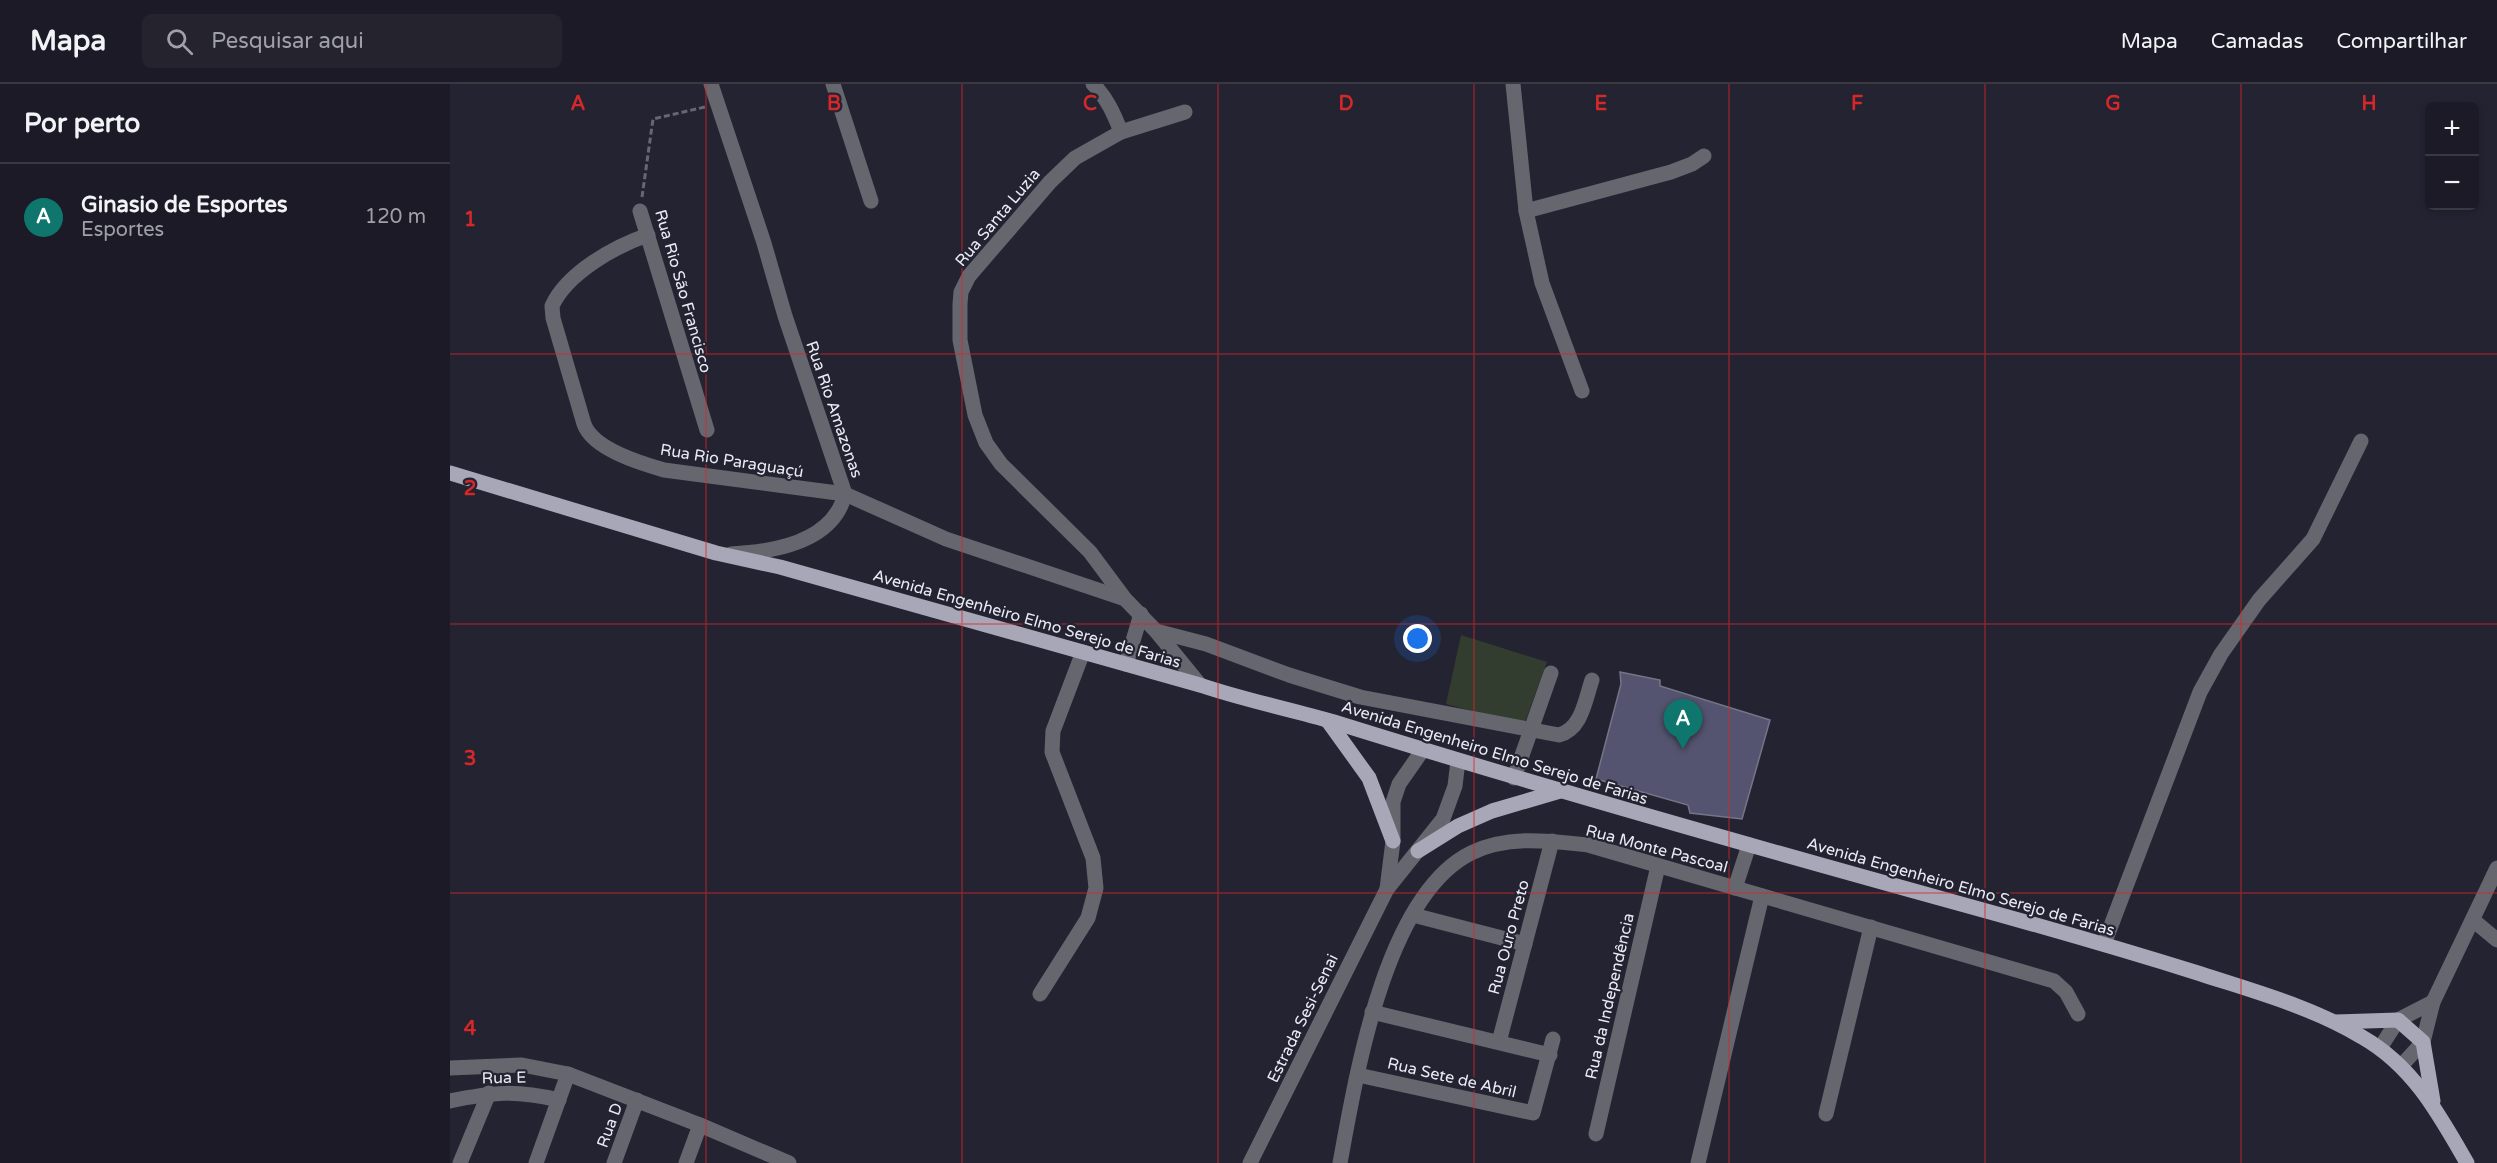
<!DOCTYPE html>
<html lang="pt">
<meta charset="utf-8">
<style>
:root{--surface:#1b1a26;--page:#24232e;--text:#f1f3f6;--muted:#a0a1a7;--line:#393843;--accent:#0f766e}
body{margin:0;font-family:"Varela Round",sans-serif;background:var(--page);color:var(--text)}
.controls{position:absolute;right:18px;top:18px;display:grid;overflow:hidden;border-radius:9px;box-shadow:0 3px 9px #0003}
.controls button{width:54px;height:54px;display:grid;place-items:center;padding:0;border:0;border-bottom:2px solid var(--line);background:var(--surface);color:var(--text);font:30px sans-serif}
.you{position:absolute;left:968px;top:555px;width:21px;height:21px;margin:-15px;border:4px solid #fff;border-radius:50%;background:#1a73e8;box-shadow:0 0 0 9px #1a73e833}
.badge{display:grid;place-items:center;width:39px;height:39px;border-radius:50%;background:var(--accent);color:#fff;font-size:20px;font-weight:700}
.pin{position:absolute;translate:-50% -50px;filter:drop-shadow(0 2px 3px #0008)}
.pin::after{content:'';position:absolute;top:32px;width:21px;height:18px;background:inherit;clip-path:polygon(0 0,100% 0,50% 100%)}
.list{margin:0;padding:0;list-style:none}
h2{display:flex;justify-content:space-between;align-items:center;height:78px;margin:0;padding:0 24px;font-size:26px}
h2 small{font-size:20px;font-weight:400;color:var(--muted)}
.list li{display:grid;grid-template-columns:39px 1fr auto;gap:18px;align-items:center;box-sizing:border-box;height:108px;padding:0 24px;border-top:2px solid var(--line)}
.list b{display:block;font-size:22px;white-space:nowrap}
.list p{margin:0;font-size:20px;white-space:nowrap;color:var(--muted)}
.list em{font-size:20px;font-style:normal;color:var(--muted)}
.icon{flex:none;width:33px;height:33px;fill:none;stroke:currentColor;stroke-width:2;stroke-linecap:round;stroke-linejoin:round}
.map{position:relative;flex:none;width:2047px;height:1079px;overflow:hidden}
header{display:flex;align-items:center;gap:36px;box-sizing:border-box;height:84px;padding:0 30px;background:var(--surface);border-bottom:2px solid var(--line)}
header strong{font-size:28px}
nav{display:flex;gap:33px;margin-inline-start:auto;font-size:21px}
.search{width:420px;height:54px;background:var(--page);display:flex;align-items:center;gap:15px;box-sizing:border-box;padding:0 21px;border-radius:9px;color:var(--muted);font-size:22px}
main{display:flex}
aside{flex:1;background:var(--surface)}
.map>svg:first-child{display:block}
</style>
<header>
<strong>Mapa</strong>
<div class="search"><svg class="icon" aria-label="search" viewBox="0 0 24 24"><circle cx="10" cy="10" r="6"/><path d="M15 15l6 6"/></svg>Pesquisar aqui</div>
<nav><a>Mapa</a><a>Camadas</a><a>Compartilhar</a></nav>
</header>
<main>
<aside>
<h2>Por perto<small></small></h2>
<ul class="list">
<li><span class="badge">A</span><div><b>Ginasio de Esportes</b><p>Esportes</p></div><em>120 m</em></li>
</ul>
</aside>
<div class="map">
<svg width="2047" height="1079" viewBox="0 0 2047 1079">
<rect width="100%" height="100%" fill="#242332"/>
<polygon fill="#323d2f" points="1011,551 1097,578 1074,641 996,620"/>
<polygon fill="#555470" stroke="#757587" stroke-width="1.5" points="1170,588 1210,596 1210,602 1320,636 1292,735 1240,729 1238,721 1146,695 1171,600"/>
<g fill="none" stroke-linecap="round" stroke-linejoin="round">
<polyline stroke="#676774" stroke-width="3" stroke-dasharray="6 3" stroke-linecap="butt" points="192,113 203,35 255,23"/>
<g stroke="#66666e" stroke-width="15">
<polyline points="261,0 314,159 335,232 395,410"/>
<polyline points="383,0 421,117"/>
<path d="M643 0C657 14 664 30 671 48"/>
<polyline points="1063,0 1076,127 1092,199 1132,307"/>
<polyline points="735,28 671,48 625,74 600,98 519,192 511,208 510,220 510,256 525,331 536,359 551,380 640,468 675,515 706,547 750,601"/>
<polyline points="190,127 257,346"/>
<polyline points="1076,127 1221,88 1242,80 1254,72"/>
<path d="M198 151C165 162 117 189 102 222L103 234 134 340C143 365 190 379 214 386L395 410 496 455 675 515"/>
<path d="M281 470C323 468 383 459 395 410"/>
<path d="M706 547 756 560 839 591 910 613 1109 651C1132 645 1135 616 1142 596"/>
<polyline points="676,580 691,530"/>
<polyline points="1064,694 1101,589"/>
<polyline points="1285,804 1299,761"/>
<polyline points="937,805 943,757 943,718 949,700 972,667"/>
<polyline points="963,831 1075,860"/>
<polyline points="2023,836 2047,856"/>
<polyline points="1654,860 1750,608 1771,570 1809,516 1863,455 1911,357"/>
<polyline points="590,910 638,834 646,804 643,774 602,668 603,647 633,568"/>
<polyline points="922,928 1100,971"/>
<polyline points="1049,958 1102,757"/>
<polyline points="1930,964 1948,936 1983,918"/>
<polyline points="1951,982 1973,958 1983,918 2047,784"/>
<polyline points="0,984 72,981 118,990 250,1041 339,1079"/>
<polyline points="908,991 1083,1029 1103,955"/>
<path d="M0 1017C43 1008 66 1006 109 1016"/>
<polyline points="1376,1030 1421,843"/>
<polyline points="1146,1050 1208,782"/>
<polyline points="10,1079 39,1009"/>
<polyline points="86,1079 118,990"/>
<polyline points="164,1079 187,1016"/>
<polyline points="236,1079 250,1041"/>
<polyline points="800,1079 937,805 993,735 1005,702 1008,677"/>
<path d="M890 1079C906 992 935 812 1021 769 1058 751 1099 757 1138 761L1604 897 1616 908 1628 930"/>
<polyline points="1248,1079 1312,812"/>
</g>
<g stroke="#a8a7b8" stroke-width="15">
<path d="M0 389 266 469 330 483 750 601C794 616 839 625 884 638 1092 703 1301 762 1511 820 1591 842 1671 865 1751 890 1806 908 1862 923 1912 953 1963 982 1989 1030 2017 1079"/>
<polyline points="878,637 919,694 943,757"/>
<polyline points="968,767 1008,742 1042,727 1110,707"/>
<polyline points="1886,938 1948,936 1973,958 1983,1017"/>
</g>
</g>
<path fill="none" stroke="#d62828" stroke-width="1.5" stroke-opacity="0.55" d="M256 0V1079M512 0V1079M768 0V1079M1024 0V1079M1279 0V1079M1535 0V1079M1791 0V1079M0 270H2047M0 540H2047M0 809H2047"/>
<g text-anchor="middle" stroke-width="4.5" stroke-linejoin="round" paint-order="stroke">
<g font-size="16" fill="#ebebf5" stroke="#242332">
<text transform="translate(547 133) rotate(-50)" y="6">Rua Santa Luzia</text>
<text transform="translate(234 207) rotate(74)" y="6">Rua Rio São Francisco</text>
<text transform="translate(385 325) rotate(71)" y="6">Rua Rio Amazonas</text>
<text transform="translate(282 376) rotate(9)" y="6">Rua Rio Paraguaçú</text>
<text transform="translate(577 534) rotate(16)" y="6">Avenida Engenheiro Elmo Serejo de Farias</text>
<text transform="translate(1045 668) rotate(17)" y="6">Avenida Engenheiro Elmo Serejo de Farias</text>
<text transform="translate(1207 764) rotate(15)" y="6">Rua Monte Pascoal</text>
<text transform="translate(1511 802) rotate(16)" y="6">Avenida Engenheiro Elmo Serejo de Farias</text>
<text transform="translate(1058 853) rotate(-75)" y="6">Rua Ouro Preto</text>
<text transform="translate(1159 912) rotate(-77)" y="6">Rua da Independência</text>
<text transform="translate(852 934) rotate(-64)" y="6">Estrada Sesi-Senai</text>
<text transform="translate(54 993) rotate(-1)" y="6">Rua E</text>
<text transform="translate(1002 993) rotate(13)" y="6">Rua Sete de Abril</text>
<text transform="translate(159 1041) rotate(-70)" y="6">Rua D</text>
</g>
</g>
<g font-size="20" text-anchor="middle" font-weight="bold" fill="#d62828" stroke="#242332" stroke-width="4.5" stroke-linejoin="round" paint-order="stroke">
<text x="128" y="26">A</text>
<text x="384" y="26">B</text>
<text x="640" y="26">C</text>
<text x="896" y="26">D</text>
<text x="1151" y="26">E</text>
<text x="1407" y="26">F</text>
<text x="1663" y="26">G</text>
<text x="1919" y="26">H</text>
<text x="20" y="142">1</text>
<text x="20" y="411">2</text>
<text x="20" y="681">3</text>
<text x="20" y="951">4</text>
</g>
</svg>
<div class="controls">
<button>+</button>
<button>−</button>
</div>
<div class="you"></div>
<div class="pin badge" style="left:1233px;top:665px">A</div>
</div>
</main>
